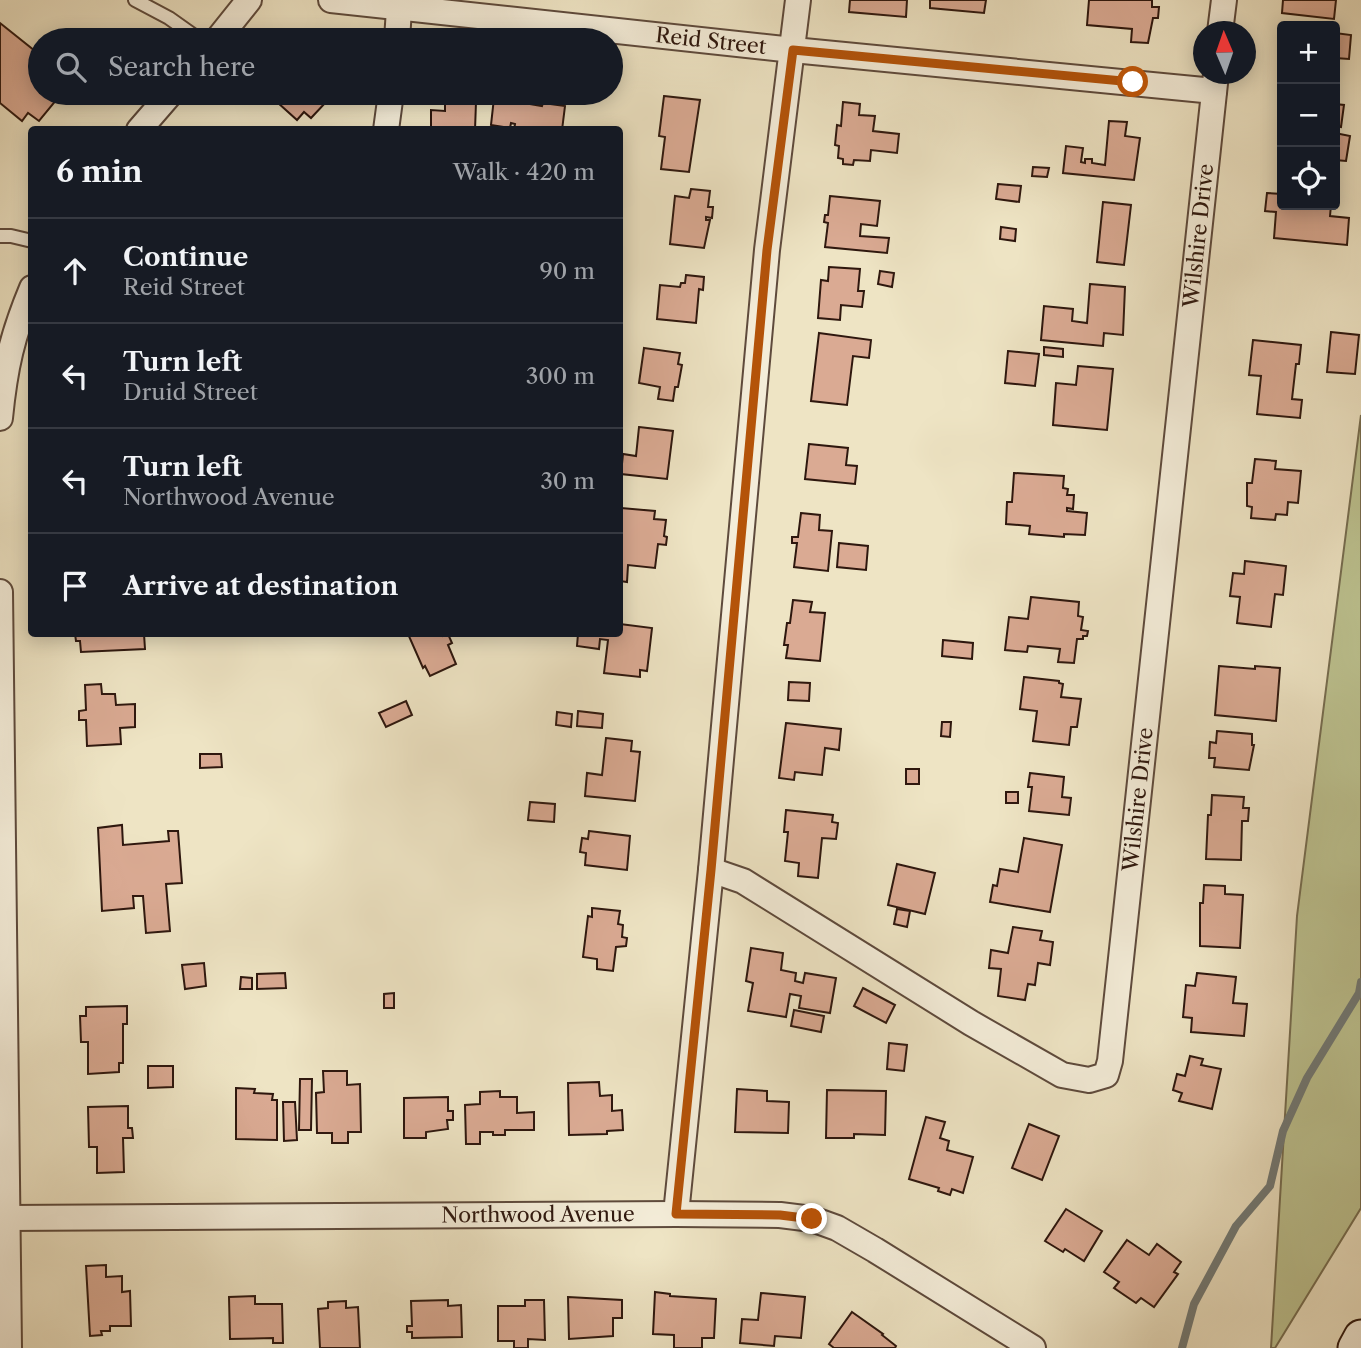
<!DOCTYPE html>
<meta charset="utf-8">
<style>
:root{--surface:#171b24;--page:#20242c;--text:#f1f3f6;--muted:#9ea1a6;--line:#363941}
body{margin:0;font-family:"Libre Caslon Text",serif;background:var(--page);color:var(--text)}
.controls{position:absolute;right:21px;top:21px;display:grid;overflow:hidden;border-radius:7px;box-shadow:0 4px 18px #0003}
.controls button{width:63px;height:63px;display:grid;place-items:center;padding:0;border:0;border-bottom:2px solid var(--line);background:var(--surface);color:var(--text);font:35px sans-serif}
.compass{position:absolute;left:1193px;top:21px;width:63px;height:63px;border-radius:50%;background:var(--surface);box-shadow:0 4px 18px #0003;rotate:358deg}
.stop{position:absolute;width:21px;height:21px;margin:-16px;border:5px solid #b45309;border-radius:50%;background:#fff}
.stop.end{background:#b45309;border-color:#fff;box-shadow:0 2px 7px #0008}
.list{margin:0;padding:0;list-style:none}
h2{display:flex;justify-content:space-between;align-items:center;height:91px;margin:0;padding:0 28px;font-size:30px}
h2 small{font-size:23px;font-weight:400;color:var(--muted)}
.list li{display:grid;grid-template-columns:46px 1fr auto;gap:21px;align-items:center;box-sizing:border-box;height:105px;padding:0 28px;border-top:2px solid var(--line)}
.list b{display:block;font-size:26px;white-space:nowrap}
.list p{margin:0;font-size:23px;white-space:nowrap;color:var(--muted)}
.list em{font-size:23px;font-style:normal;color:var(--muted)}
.icon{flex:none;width:38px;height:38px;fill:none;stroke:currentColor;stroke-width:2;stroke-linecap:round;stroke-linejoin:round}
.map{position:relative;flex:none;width:1361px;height:1348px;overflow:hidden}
.search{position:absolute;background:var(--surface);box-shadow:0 4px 18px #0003;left:28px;top:28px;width:595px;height:77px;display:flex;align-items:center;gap:18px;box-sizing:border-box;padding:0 24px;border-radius:38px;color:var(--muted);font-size:26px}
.panel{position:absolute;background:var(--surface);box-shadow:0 4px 18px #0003;left:28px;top:126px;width:595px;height:511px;border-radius:7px}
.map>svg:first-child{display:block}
</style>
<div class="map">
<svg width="1361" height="1348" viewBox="0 0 1361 1348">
<rect width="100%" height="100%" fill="#eee4c4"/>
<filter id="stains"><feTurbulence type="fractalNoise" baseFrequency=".00286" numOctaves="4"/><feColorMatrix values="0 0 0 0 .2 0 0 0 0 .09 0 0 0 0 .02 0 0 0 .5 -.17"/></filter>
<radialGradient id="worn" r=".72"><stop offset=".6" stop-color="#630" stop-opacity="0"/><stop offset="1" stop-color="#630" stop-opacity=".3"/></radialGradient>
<polygon fill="#bdc391" stroke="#766d50" stroke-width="2" points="1361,415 1361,1208 1275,1348 1271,1348 1297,916"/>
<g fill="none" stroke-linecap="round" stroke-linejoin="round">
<polyline stroke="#717a77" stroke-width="8" points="1182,1348 1194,1304 1236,1226 1270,1186 1283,1131 1307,1078 1359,993 1361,982"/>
</g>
<g fill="#daaa93" stroke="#2e170e" stroke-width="2">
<polygon points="850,0 907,0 906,17 849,12"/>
<polygon points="930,0 986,0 984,13 930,8"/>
<polygon points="1089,0 1152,0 1152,7 1159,7 1158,18 1153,18 1148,43 1131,42 1132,29 1087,25"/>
<polygon points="1283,0 1336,0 1334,19 1282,13"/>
<polygon points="0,23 40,55 40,93 62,93 39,121 28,113 22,121 0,103"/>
<polygon points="1335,33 1351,35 1349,59 1335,58"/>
<polygon points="267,93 323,93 328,100 311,118 304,112 297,120"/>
<polygon points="664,96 700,100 689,172 661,169 665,137 659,136"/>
<polygon points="494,98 542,106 543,103 565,106 562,130 514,130 515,124 511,123 510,128 491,125"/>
<polygon points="445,101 476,102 475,130 431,130 431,110 445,111"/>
<polygon points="843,102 860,104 859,115 875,116 873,131 899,134 897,153 871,150 870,161 854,160 853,165 843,164 843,159 838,158 839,146 835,145 837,125 841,126"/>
<polygon points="1335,104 1344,105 1341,127 1335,126"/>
<polygon points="1109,121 1127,122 1125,136 1140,138 1134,180 1063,173 1066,146 1083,148 1081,162 1085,163 1085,159 1092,159 1092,163 1105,165"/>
<polygon points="1335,133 1350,136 1346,161 1335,160"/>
<polygon points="1033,167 1049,168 1047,177 1032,176"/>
<polygon points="998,184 1021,186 1019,202 996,199"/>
<polygon points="691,189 710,191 708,207 713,207 712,218 706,217 706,220 710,220 704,248 670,244 675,196 689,198"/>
<polygon points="1267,193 1282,194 1282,205 1331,205 1330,216 1349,218 1347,245 1274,238 1276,212 1265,211"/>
<polygon points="830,196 880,201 877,226 861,224 860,236 889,238 887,253 825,247 828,223 824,222 825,215 828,215"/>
<polygon points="1103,202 1131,205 1124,265 1097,262"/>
<polygon points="1001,227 1016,229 1015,241 1000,239"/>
<polygon points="829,267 860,269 858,291 864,291 862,307 841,305 840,320 818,318 821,280 828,281"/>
<polygon points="880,271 894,273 892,287 878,284"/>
<polygon points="686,275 704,277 703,290 699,289 696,323 657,319 660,285 680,287 681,283 685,283"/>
<polygon points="1090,284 1125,287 1123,335 1104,333 1103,346 1041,340 1044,306 1073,309 1072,321 1087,323"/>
<polygon points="1331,332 1359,335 1355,374 1327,372"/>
<polygon points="819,333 871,340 869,358 853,356 847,405 811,401"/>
<polygon points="1253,340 1301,345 1299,364 1296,364 1292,399 1302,400 1300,418 1257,414 1261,376 1249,375"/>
<polygon points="1044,347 1063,349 1063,357 1044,355"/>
<polygon points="644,348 680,353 678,364 682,365 678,387 675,387 673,401 658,399 660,387 639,383"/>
<polygon points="1008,351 1039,354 1035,386 1005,383"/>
<polygon points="1078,366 1113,369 1107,430 1053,425 1056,383 1076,385"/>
<polygon points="639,427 673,431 667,479 621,474 623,454 636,456"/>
<polygon points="809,444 848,448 846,465 857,466 855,484 805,479"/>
<polygon points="1255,459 1276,461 1275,469 1301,471 1298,503 1288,502 1287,515 1276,514 1275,520 1251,518 1252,507 1247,506 1247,483 1252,483"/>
<polygon points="1014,473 1064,476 1063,488 1068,489 1067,495 1074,495 1073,509 1067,508 1067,511 1087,513 1085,535 1064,534 1064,537 1029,534 1030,526 1006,524 1007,502 1012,502"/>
<polygon points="621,508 655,511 654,519 666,520 664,536 667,537 666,545 658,544 655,568 628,565 627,582 620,581"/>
<polygon points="801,513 820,515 819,530 832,531 828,571 794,567 797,543 792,543 792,537 798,537"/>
<polygon points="839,543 868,546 866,570 837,567"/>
<polygon points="1245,561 1286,566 1283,595 1275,594 1271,627 1237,623 1240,597 1230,596 1233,573 1244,574"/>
<polygon points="1031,597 1079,602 1078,616 1083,617 1081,630 1088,631 1087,636 1083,636 1083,639 1077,639 1074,663 1058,662 1060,649 1028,646 1027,652 1005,650 1009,617 1028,619"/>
<polygon points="793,600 812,602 810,612 825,613 820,661 786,658 788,645 784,645 787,623 790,623"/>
<polygon points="620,624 652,628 647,671 640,670 640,677 604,673 608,640 600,639 599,649 577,646 578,634 620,634"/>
<polygon points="75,634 144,634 145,649 81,652 80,641 76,641"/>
<polygon points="408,634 441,634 443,636 448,634 452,643 448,645 456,664 430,676 425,666 423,668"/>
<polygon points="943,640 973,643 972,659 942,656"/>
<polygon points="1219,666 1255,669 1255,666 1280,668 1276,721 1215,715"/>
<polygon points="1024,677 1059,681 1059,683 1063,684 1061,697 1081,699 1077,727 1071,727 1069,745 1033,741 1037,711 1020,709"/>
<polygon points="789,682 810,683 809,701 788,700"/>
<polygon points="101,684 102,694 115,694 116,705 135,704 135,727 120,728 121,744 87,746 86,720 79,720 79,711 86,710 85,685"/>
<polygon points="406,701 412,715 386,727 379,713"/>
<polygon points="578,711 603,714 602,728 577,726"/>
<polygon points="557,712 572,714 571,727 556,725"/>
<polygon points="942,722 951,722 950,737 941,736"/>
<polygon points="786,723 841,729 839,750 825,748 822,775 795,772 794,780 779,778"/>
<polygon points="1217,731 1252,734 1252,745 1254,745 1249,770 1214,767 1215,758 1209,758 1210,742 1216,743"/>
<polygon points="606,738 632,741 631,751 640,752 635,801 585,796 587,773 602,775"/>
<polygon points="200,754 221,754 222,767 200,768"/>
<rect x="906" y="769" width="13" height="15"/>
<polygon points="1030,773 1064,777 1062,797 1071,798 1069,815 1029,811 1032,787 1028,787"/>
<rect x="1006" y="792" width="12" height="11"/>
<polygon points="1212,795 1244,797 1243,808 1249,808 1248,821 1242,821 1241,860 1206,859 1208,815 1211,815"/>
<polygon points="530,802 555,804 554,822 528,820"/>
<polygon points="786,810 833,815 832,822 838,823 836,839 822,838 818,878 798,876 799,863 785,861 788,832 784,832"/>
<polygon points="122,825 123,845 169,841 168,831 178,831 182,883 166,884 170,931 146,933 143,896 133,896 134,908 102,911 98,828"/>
<polygon points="589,831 630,836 627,870 585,865 586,853 580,852 582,838 588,839"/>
<polygon points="1024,838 1062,845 1050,912 990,902 993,885 997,886 1000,869 1018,872"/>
<polygon points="897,864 935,873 925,914 888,905"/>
<polygon points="1204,885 1225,886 1225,894 1243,895 1240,948 1200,946 1200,903 1203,903"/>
<polygon points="592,908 620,911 618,924 623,925 622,937 627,938 626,946 616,947 613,971 597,969 597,959 583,957 588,916 592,917"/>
<polygon points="897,909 910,911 907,927 894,924"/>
<polygon points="1013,927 1042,931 1040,940 1053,942 1050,965 1038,963 1035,985 1028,984 1025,1000 998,996 1001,969 989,968 991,950 1008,953"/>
<polygon points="751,948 783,953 781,970 796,973 795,981 803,983 805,973 836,978 830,1013 799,1008 801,996 790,994 786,1017 748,1011 753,983 746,981"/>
<polygon points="204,963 206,986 185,989 182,965"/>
<polygon points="285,973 286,988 257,989 257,974"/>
<polygon points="1197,973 1236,977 1233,1003 1247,1004 1244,1036 1191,1032 1192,1018 1183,1017 1186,985 1195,986"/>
<polygon points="241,977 252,978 252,989 240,989"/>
<polygon points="863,988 895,1005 886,1023 854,1006"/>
<polygon points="394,993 394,1008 384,1008 384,994"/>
<polygon points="127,1006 127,1024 123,1024 123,1063 119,1063 119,1072 88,1074 88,1042 81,1042 80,1016 86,1016 86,1007"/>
<polygon points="794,1010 824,1016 821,1032 791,1026"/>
<polygon points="889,1043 907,1045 904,1071 887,1069"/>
<polygon points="1190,1056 1203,1059 1201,1065 1221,1069 1212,1109 1179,1101 1182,1093 1173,1090 1177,1074 1185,1076"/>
<polygon points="148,1066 173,1066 173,1087 148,1088"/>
<polygon points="323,1071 347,1071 347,1085 360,1084 361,1132 348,1132 348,1143 332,1143 332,1133 317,1133 316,1093 324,1092"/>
<polygon points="300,1079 312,1079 311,1130 299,1130"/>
<polygon points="599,1082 600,1096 612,1095 612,1111 622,1110 623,1130 607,1131 607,1134 569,1135 568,1083"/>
<polygon points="236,1088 255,1089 254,1093 273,1094 272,1100 277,1100 277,1140 236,1139"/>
<polygon points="737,1089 767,1091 767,1101 789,1102 788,1133 735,1132"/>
<polygon points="827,1090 886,1091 885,1135 854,1134 854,1138 826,1138"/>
<polygon points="500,1091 500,1097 517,1097 517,1113 534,1112 534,1130 505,1130 505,1135 493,1135 493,1132 480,1132 480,1144 466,1144 465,1105 480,1104 480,1092"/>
<polygon points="448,1097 448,1111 453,1111 453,1120 447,1120 448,1129 426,1132 426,1138 404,1138 404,1098"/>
<polygon points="283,1102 295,1102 297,1140 284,1141"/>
<polygon points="128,1106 128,1128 132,1128 133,1138 123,1138 124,1172 97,1173 97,1147 89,1147 88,1107"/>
<polygon points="926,1117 945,1122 940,1138 949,1141 947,1150 973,1157 963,1193 952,1189 950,1195 938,1191 939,1188 909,1179"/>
<polygon points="1029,1124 1059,1136 1042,1180 1012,1168"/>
<polygon points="1066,1209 1102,1231 1084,1261 1065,1249 1063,1252 1045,1241"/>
<polygon points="1127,1240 1149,1255 1157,1244 1181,1262 1174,1272 1178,1274 1154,1307 1141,1298 1136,1303 1114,1288 1119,1282 1104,1272"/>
<polygon points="106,1265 106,1277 122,1276 122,1292 130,1291 131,1326 110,1326 110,1331 101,1331 102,1335 90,1336 86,1266"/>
<polygon points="655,1292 670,1294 670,1296 716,1299 714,1338 702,1338 702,1348 674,1348 674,1335 653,1334"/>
<polygon points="761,1293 805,1297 801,1338 775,1336 774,1346 740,1343 742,1319 758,1320"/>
<polygon points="255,1296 255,1304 282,1304 283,1343 273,1343 273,1338 230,1339 229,1297"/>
<polygon points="568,1297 622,1300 622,1318 613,1318 613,1336 569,1339"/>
<polygon points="448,1300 448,1306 461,1305 462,1337 412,1338 412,1332 407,1332 407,1326 412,1326 411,1301"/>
<polygon points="525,1300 544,1300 545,1340 528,1339 528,1348 514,1348 514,1341 498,1341 498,1306 525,1306"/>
<polygon points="346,1301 346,1308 358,1307 360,1348 320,1348 318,1309 328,1308 328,1302"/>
<polygon points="852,1312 883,1334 882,1335 896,1346 895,1348 834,1348 829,1344"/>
</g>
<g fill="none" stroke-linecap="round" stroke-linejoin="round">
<defs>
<g id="lane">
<polyline points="135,0 169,18 200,40"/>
<polyline points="0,236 11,236 32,241"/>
</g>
<g id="street">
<path id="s1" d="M331 0 793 50 1214 91"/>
<polyline points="1220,32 1224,0"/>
<polyline points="217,40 249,0"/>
<polyline points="397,40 399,9"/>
<polyline points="139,130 171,93"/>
<polyline points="386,130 391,93"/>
<path d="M0 418C5 367 12 336 32 288"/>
<polyline points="0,592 9,1348"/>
<path id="s2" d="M711 870 743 881 971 1023 1062 1075 1089 1080 1106 1075 1110 1061 1216 74"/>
<polyline points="676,1214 711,870 767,250 798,0"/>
<path id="s3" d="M8 1218 676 1214 780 1215 812 1219 837 1228 875 1250 1033 1348"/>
</g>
<polyline id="secondary" points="1355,1348 1361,1337"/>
</defs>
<use href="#lane" stroke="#5e4a3c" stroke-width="16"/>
<use href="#street" stroke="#5e4a3c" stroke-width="28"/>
<use href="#secondary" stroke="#2e170e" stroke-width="37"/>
<use href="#lane" stroke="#f4edd9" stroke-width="12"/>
<use href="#street" stroke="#f4edd9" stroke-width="24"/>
<use href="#secondary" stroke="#f4edd9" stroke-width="33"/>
</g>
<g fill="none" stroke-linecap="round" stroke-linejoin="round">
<polyline stroke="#b45309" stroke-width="9" points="812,1219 780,1215 676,1214 711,870 767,250 793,50 1133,82"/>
</g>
<g text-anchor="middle" stroke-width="5" stroke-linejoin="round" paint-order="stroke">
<g font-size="21" fill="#2e170e" stroke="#f4edd9">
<text dy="7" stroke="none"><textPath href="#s1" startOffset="382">Reid Street</textPath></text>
<text dy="7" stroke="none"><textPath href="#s2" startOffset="1297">Wilshire Drive</textPath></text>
<text dy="7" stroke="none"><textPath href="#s2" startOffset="730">Wilshire Drive</textPath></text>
<text dy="7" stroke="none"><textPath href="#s3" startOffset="530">Northwood Avenue</textPath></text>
</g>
</g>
<rect width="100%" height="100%" filter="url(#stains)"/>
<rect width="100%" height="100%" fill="url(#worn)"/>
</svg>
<div class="controls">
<button>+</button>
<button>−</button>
<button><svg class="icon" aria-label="locate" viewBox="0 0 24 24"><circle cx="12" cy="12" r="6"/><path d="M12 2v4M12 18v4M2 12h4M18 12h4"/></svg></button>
</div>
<svg class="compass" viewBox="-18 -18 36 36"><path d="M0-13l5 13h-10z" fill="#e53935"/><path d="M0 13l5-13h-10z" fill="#9ea1a6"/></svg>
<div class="stop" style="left:1133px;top:82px"></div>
<div class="stop end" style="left:812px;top:1219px"></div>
<div class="search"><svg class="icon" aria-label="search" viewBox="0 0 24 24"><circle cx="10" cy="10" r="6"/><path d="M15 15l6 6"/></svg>Search here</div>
<section class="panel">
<h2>6 min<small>Walk · 420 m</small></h2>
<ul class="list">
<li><svg class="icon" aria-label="ahead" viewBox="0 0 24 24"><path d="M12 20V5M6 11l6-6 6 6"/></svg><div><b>Continue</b><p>Reid Street</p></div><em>90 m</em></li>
<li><svg class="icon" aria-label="left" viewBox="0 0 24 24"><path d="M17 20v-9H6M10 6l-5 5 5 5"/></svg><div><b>Turn left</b><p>Druid Street</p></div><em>300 m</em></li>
<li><svg class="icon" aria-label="left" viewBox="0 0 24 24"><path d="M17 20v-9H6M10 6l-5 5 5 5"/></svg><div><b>Turn left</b><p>Northwood Avenue</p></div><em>30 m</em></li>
<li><svg class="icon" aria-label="arrive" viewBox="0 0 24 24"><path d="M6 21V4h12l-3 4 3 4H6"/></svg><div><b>Arrive at destination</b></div></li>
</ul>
</section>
</div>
